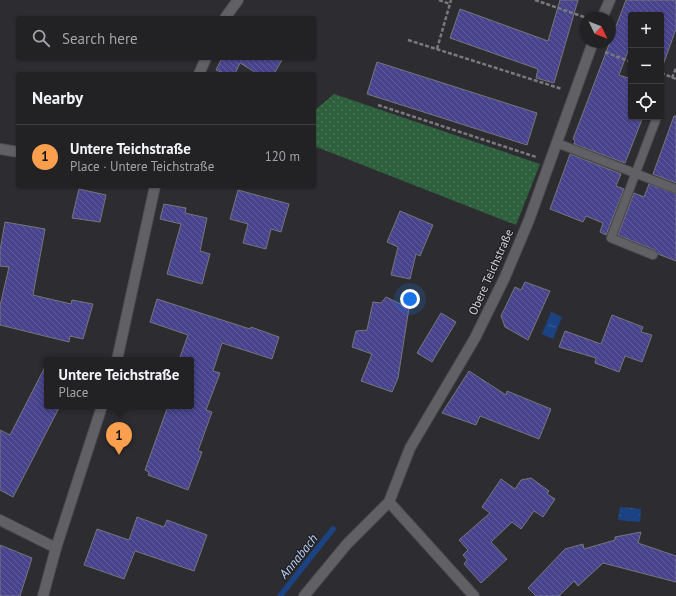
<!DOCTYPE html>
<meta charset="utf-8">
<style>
:root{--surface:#222225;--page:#2e2f32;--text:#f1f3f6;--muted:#a2a4a7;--line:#3f3f42;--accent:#f99f4d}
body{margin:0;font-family:"PT Sans",sans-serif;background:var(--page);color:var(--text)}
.controls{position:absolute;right:12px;top:12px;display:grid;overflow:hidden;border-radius:4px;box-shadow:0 1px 3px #0004}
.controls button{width:36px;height:36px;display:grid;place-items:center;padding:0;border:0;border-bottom:1px solid var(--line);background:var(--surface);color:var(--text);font:20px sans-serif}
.compass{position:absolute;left:580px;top:12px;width:36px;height:36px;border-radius:50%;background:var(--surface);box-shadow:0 1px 3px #0004;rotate:133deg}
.you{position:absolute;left:410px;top:299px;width:14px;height:14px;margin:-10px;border:3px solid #fff;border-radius:50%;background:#1a73e8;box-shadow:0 0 0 6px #1a73e833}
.badge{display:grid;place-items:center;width:26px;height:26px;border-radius:50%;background:var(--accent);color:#111;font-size:13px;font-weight:700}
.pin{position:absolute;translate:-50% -33px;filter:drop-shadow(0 1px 2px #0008)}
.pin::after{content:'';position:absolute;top:21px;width:14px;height:12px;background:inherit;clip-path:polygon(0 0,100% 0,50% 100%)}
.popup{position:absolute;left:44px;top:357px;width:150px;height:52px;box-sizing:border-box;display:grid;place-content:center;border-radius:4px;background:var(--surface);filter:drop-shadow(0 1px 3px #0005);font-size:13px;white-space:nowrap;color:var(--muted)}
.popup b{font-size:15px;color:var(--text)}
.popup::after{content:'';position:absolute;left:50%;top:100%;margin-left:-8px;border:8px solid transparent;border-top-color:var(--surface)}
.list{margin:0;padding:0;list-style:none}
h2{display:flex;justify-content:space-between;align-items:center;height:52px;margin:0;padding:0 16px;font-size:17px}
h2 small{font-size:13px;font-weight:400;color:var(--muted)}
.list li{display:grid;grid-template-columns:26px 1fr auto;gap:12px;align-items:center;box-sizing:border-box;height:64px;padding:0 16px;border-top:1px solid var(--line)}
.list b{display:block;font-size:15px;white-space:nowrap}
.list p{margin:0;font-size:13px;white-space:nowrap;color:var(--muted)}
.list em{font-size:13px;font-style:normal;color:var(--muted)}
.icon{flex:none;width:22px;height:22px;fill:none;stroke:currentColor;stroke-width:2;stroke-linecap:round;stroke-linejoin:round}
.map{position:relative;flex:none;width:676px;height:596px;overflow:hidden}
.search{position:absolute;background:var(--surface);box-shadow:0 1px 3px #0004;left:16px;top:16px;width:300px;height:44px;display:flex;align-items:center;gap:10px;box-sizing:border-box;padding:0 14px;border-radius:4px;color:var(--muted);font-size:15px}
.panel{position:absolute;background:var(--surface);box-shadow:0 1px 3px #0004;left:16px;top:72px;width:300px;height:116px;border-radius:4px}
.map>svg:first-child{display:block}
</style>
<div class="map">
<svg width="676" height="596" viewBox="0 0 676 596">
<defs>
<pattern id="grass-dots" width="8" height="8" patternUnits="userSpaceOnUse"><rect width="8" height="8" fill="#2e603e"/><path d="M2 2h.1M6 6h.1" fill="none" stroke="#4b7659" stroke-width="1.8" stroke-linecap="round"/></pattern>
<pattern id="water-ripples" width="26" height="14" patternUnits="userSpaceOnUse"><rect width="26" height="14" fill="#1b4383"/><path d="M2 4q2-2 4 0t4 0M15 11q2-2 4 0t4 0" fill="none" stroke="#3b5d94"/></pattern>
<pattern id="building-back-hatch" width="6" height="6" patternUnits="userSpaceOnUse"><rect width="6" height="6" fill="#47438c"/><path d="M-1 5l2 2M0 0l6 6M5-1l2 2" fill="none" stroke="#615d9b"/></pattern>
</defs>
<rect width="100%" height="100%" fill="#2d2d31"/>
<polygon fill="url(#grass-dots)" points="334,94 540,164 516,225 314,146 314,111"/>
<g fill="url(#water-ripples)">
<polygon points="551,312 562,317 553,339 542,334"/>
<polygon points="620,507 641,509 640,522 618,520"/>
</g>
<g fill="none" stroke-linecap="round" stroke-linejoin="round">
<polyline stroke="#1b4383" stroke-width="5.5" points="280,596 333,529"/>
</g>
<g fill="url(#building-back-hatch)" stroke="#75767a">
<polygon points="560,0 578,0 554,83 536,78 538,69 450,38 460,9 548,41"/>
<polygon points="626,0 676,0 676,29 663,65 661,65 661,15 631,15 631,43 619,75 631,79 631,117 643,117 625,163 574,144 575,140 573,139"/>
<polygon points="222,58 283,58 274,74 258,74 240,63 235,74 225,74 216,70"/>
<polygon points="377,62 537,113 527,145 367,94"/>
<polygon points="674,116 676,116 676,183 653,174"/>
<polygon points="570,154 621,174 616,186 624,189 606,235 600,232 603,223 586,216 583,222 550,209"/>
<polygon points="649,184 676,194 676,261 658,254 655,250 618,235 634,193 644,197"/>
<polygon points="79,189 106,195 100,222 72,218"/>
<polygon points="238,190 289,204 281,232 271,229 266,249 243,243 248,224 230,219"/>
<polygon points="164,204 186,208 185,213 207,218 200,251 210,254 202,284 167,274 181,224 160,219"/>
<polygon points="400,211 433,225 420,256 416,254 410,279 391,275 398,247 387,242"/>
<polygon points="5,222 45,229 33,295 71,304 72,300 93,304 83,339 70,336 69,342 0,325 0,306 9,267 0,266 0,250"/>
<polygon points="525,282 550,291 528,340 505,327 501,316 515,287 521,290"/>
<polygon points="386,297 409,308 398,378 392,392 361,381 372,354 352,347 356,331 367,330 373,302 381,303"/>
<polygon points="157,299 250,329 251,327 279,337 272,359 222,343 213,371 220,373 206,410 212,412 198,451 202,452 188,490 148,475 149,472 145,470 168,406 191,406 191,360 179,360 188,335 150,322"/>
<polygon points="441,313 456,322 432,362 417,353"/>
<polygon points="612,315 643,327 641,332 652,335 642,362 625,356 619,372 595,363 596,358 559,347 565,331 601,344"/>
<polygon points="47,363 47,406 60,406 13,497 0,490 0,430 10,435"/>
<polygon points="469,371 506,395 507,391 551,409 539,439 480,416 476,425 442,413"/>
<polygon points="531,478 549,491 547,494 555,499 543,517 534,511 521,529 512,522 491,542 507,559 481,583 464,564 467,560 463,555 468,550 459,540 490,513 482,507 501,479 515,489 521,480"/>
<polygon points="137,517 164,527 167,520 207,535 194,571 135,551 124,579 84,565 97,529 129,540"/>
<polygon points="641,532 638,543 676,556 676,582 603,563 578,586 574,581 559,596 536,596 528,588 565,549 583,544 584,549 615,540 615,537"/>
<polygon points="0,545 32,558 20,596 0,596"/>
</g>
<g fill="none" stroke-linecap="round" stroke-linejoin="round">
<defs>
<g id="lane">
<polyline points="557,143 676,189"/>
<polyline points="653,255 611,238 657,117"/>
</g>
<g id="street">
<polyline points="225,18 238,0"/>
<polyline points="602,18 610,0"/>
<polyline points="199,74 206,58"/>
<polyline points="0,149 18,152"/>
<polyline points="117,360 155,186"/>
<polyline points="389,502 474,596"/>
<polyline points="0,520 56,548"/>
<polyline points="43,596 56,548 102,406"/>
<polyline points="304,596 347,544 389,502 410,448 475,338 505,277 529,220 593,42"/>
</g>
</defs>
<use href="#lane" stroke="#4b4a4e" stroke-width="10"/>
<use href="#street" stroke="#4b4a4e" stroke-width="12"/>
<g stroke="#7a7a7e" stroke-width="2.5" stroke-dasharray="4 2" stroke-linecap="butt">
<polyline points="439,0 450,4"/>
<polyline points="535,0 587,18"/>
<polyline points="408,40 562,89"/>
<polyline points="437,49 451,0"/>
<polyline points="605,52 631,62"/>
<polyline points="661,73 676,79"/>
<polyline points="672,78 676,68"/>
<polyline points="378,105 536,157"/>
</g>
<use href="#lane" stroke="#616165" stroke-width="8"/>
<use href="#street" stroke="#616165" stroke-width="10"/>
</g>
<g text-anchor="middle" stroke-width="3" stroke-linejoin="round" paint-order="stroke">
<g font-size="12" fill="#d2d2d5" stroke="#232327">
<text transform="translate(491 272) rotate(-66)" y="4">Obere Teichstraße</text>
</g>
<g font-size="13" font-style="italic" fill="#b7cff4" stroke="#232327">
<text transform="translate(298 556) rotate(-51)" y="5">Annabach</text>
</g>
</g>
</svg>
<div class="controls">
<button>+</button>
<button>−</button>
<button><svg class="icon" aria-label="locate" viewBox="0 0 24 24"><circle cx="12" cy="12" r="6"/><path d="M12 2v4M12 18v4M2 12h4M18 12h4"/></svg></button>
</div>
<svg class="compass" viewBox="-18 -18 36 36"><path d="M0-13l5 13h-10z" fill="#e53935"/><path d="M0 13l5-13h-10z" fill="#a2a4a7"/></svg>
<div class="you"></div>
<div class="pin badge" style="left:119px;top:455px">1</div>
<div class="popup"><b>Untere Teichstraße</b>Place</div>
<div class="search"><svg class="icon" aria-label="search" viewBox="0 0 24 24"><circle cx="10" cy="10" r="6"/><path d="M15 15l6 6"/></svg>Search here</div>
<section class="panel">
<h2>Nearby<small></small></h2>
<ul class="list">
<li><span class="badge">1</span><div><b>Untere Teichstraße</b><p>Place · Untere Teichstraße</p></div><em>120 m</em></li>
</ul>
</section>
</div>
